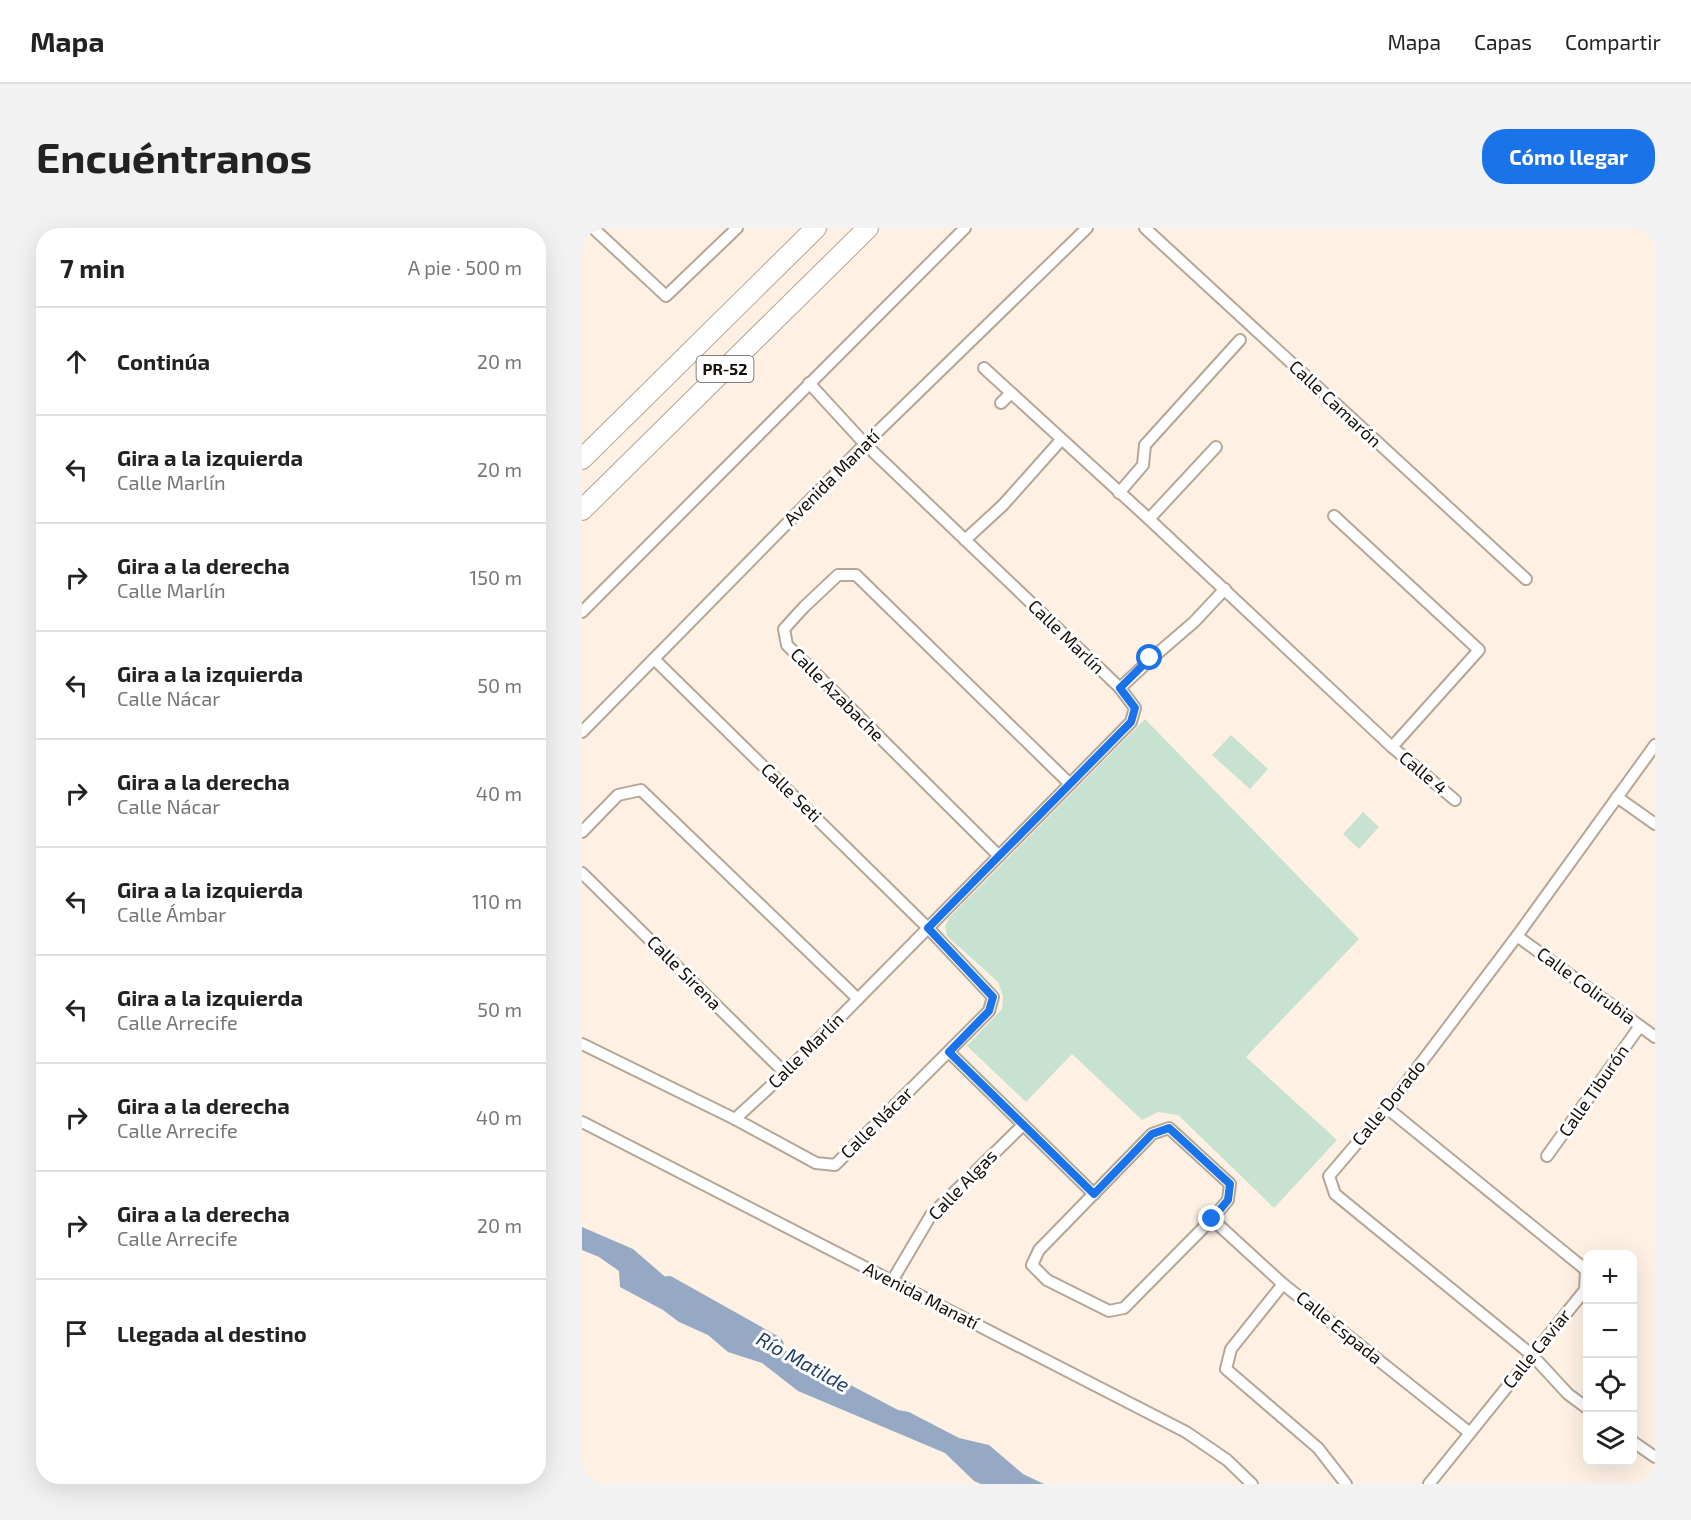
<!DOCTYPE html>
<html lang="es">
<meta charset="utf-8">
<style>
:root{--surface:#fff;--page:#f2f2f2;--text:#222;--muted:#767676;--line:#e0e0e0;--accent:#1a73e8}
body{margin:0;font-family:"Exo 2",sans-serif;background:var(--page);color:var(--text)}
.controls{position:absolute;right:18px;bottom:18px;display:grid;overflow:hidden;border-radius:12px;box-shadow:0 6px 24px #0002}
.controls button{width:54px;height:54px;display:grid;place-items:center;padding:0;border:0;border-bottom:2px solid var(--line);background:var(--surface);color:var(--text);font:30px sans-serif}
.stop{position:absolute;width:18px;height:18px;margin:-14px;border:4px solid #1a73e8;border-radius:50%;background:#fff}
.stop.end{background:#1a73e8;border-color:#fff;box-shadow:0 2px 6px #0008}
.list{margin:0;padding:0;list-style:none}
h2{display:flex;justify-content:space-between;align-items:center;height:78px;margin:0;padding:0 24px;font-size:26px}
h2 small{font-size:20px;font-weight:400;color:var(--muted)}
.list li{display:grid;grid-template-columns:39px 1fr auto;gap:18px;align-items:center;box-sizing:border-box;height:108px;padding:0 24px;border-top:2px solid var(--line)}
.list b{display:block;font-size:22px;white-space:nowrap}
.list p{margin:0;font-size:20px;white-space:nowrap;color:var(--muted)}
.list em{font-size:20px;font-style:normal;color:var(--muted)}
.icon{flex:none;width:33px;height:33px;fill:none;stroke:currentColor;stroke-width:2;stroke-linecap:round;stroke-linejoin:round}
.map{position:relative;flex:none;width:1073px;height:1256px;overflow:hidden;border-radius:24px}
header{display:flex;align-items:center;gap:36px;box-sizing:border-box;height:84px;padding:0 30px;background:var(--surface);border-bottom:2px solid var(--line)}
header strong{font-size:28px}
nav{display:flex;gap:33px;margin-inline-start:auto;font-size:21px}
.intro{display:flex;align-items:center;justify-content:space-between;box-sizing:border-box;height:144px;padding:0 36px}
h1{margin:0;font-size:42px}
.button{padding:15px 27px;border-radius:24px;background:var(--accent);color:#fff;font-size:21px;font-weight:700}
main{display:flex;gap:36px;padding:0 36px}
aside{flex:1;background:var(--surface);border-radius:24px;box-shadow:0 6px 24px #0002}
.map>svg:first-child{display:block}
</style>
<header>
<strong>Mapa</strong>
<nav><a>Mapa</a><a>Capas</a><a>Compartir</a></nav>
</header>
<div class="intro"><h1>Encuéntranos</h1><a class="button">Cómo llegar</a></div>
<main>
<aside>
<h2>7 min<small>A pie · 500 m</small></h2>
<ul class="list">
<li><svg class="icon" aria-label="ahead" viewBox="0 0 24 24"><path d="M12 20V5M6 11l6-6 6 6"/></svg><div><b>Continúa</b></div><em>20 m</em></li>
<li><svg class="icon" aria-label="left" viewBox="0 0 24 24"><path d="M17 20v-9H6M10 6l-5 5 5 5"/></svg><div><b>Gira a la izquierda</b><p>Calle Marlín</p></div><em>20 m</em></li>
<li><svg class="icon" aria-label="right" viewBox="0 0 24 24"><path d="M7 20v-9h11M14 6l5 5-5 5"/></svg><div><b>Gira a la derecha</b><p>Calle Marlín</p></div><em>150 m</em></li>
<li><svg class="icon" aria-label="left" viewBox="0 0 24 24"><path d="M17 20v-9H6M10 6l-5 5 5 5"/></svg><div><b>Gira a la izquierda</b><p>Calle Nácar</p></div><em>50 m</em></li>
<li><svg class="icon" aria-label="right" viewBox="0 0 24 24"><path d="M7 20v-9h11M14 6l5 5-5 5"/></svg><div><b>Gira a la derecha</b><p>Calle Nácar</p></div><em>40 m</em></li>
<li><svg class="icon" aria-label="left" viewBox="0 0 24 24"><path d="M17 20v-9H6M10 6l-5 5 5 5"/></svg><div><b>Gira a la izquierda</b><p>Calle Ámbar</p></div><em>110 m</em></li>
<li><svg class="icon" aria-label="left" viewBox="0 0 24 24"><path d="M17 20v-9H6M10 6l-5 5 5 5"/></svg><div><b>Gira a la izquierda</b><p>Calle Arrecife</p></div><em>50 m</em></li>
<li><svg class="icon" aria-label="right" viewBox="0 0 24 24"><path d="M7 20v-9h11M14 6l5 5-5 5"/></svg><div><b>Gira a la derecha</b><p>Calle Arrecife</p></div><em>40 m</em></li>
<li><svg class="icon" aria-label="right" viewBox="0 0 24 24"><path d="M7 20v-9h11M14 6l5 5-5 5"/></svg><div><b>Gira a la derecha</b><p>Calle Arrecife</p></div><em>20 m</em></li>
<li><svg class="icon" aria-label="arrive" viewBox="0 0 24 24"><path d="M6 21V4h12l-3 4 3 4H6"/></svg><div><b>Llegada al destino</b></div></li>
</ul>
</aside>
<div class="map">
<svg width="1073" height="1256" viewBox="0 0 1073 1256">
<rect width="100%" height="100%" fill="#fef1e4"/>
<g fill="#c8e2d1">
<polygon points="563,491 777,711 664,829 755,912 692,980 596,887 576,884 560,892 490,826 444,874 385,818 420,781 421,768 416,754 365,708 363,698 367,690"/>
<polygon points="649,507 686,541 668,561 630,527"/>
<polygon points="781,584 797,599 777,621 761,606"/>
</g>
<polygon fill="#95a9c5" points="0,999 51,1021 126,1086 204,1123 316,1182 327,1184 377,1210 407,1217 441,1246 462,1256 399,1256 392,1253 363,1225 216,1163 180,1135 146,1124 126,1107 97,1094 81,1082 38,1059 37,1043 17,1029 0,1022"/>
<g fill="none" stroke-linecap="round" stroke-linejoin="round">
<polyline stroke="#95a9c5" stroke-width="22" points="86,1059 191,1118"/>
<defs>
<g id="street">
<polyline points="11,0 84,68 155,0"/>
<polyline points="563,0 944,351"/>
<polyline points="402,140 567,291 810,519 873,572"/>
<polyline points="419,175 429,165"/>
<polyline points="537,265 561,237 563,217 658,112"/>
<polyline points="752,288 897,422 810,519"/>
<polyline points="567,291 634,219"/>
<polyline points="383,312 421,277 479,212"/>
<polyline points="0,384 383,0"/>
<polyline points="538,460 569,431 612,394 643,361"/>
<polyline points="0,504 283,216 505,0"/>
<polyline points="1035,569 1073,596"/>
<polyline points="0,604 36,567 59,562 276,771"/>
<polyline points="417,628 205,417 202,401 222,379 256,347 274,347 488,556"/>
<polyline points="0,645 203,845"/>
<polyline points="935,708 1073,809"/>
<polyline points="0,816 153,891 234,935 253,937 407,783 411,769 346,700 72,431"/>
<polyline points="367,824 512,966"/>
<polyline points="805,880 1004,1042 1003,1062 847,1256"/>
<polyline points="153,891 203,845 549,494 553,480 538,460 283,216 227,155"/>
<polyline points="0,894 604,1204 645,1232 670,1256"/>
<polygon points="587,900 648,956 646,972 630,991 542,1080 527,1083 465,1052 450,1037 457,1022 570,906"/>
<polyline points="965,928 1058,798"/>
<polyline points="630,991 701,1056 888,1205"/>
<polyline points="310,1053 349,987 441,897"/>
<polyline points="701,1056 649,1121 644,1141 736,1220 764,1256"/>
<polyline points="1005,1180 986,1166 950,1127 753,966 747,948 805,880 935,708 1073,517"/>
<polyline points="1050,1213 1073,1229"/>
</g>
<g id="highway">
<polyline points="0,231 234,0"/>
<polyline points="0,282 286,0"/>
</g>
</defs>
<use href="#street" stroke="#b5a797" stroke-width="14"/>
<use href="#highway" stroke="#b5a797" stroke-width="22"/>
<use href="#street" stroke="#fff" stroke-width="10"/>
<use href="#highway" stroke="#fff" stroke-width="20"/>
</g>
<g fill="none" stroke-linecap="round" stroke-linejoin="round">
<polyline stroke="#1a73e8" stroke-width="8" points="568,430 538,460 553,480 549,494 346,700 411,769 407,783 367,824 512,966 570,906 587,900 648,956 646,972 630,991"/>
</g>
<g text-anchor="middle" stroke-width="6" stroke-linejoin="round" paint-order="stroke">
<rect fill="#fff" stroke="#5a5652" stroke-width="1.5" x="114.5" y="128" width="57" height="26" rx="4.5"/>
<g font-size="16" font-weight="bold" fill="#130e08">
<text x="143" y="147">PR-52</text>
</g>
<g font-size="18" fill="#130e08" stroke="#fff">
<text transform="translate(753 176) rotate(43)" y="6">Calle Camarón</text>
<text transform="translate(250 250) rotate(-45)" y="6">Avenida Manatí</text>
<text transform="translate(484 409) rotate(44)" y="6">Calle Marlín</text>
<text transform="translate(255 467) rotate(45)" y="6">Calle Azabache</text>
<text transform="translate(841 545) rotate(40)" y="6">Calle 4</text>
<text transform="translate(209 565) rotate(44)" y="6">Calle Seti</text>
<text transform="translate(102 745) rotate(45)" y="6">Calle Sirena</text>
<text transform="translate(1004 758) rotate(36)" y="6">Calle Colirubia</text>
<text transform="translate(224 823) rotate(-45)" y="6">Calle Marlín</text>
<text transform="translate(1012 863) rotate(-55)" y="6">Calle Tiburón</text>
<text transform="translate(807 875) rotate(-51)" y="6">Calle Dorado</text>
<text transform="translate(295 895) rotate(-45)" y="6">Calle Nácar</text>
<text transform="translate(381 957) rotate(-46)" y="6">Calle Algas</text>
<text transform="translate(339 1068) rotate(27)" y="6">Avenida Manatí</text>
<text transform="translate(757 1100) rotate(39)" y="6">Calle Espada</text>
<text transform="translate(955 1121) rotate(-51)" y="6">Calle Caviar</text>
</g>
<g font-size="20" font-style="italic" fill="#223e66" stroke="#fff">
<text transform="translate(221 1134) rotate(29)" y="7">Río Matilde</text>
</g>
</g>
</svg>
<div class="controls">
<button>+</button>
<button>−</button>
<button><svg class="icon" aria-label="locate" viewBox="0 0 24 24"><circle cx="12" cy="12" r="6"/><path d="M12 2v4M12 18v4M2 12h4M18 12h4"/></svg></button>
<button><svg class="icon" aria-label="layers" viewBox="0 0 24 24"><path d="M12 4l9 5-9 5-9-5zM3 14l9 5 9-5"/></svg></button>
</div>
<div class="stop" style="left:568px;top:430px"></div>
<div class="stop end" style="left:630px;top:991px"></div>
</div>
</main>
